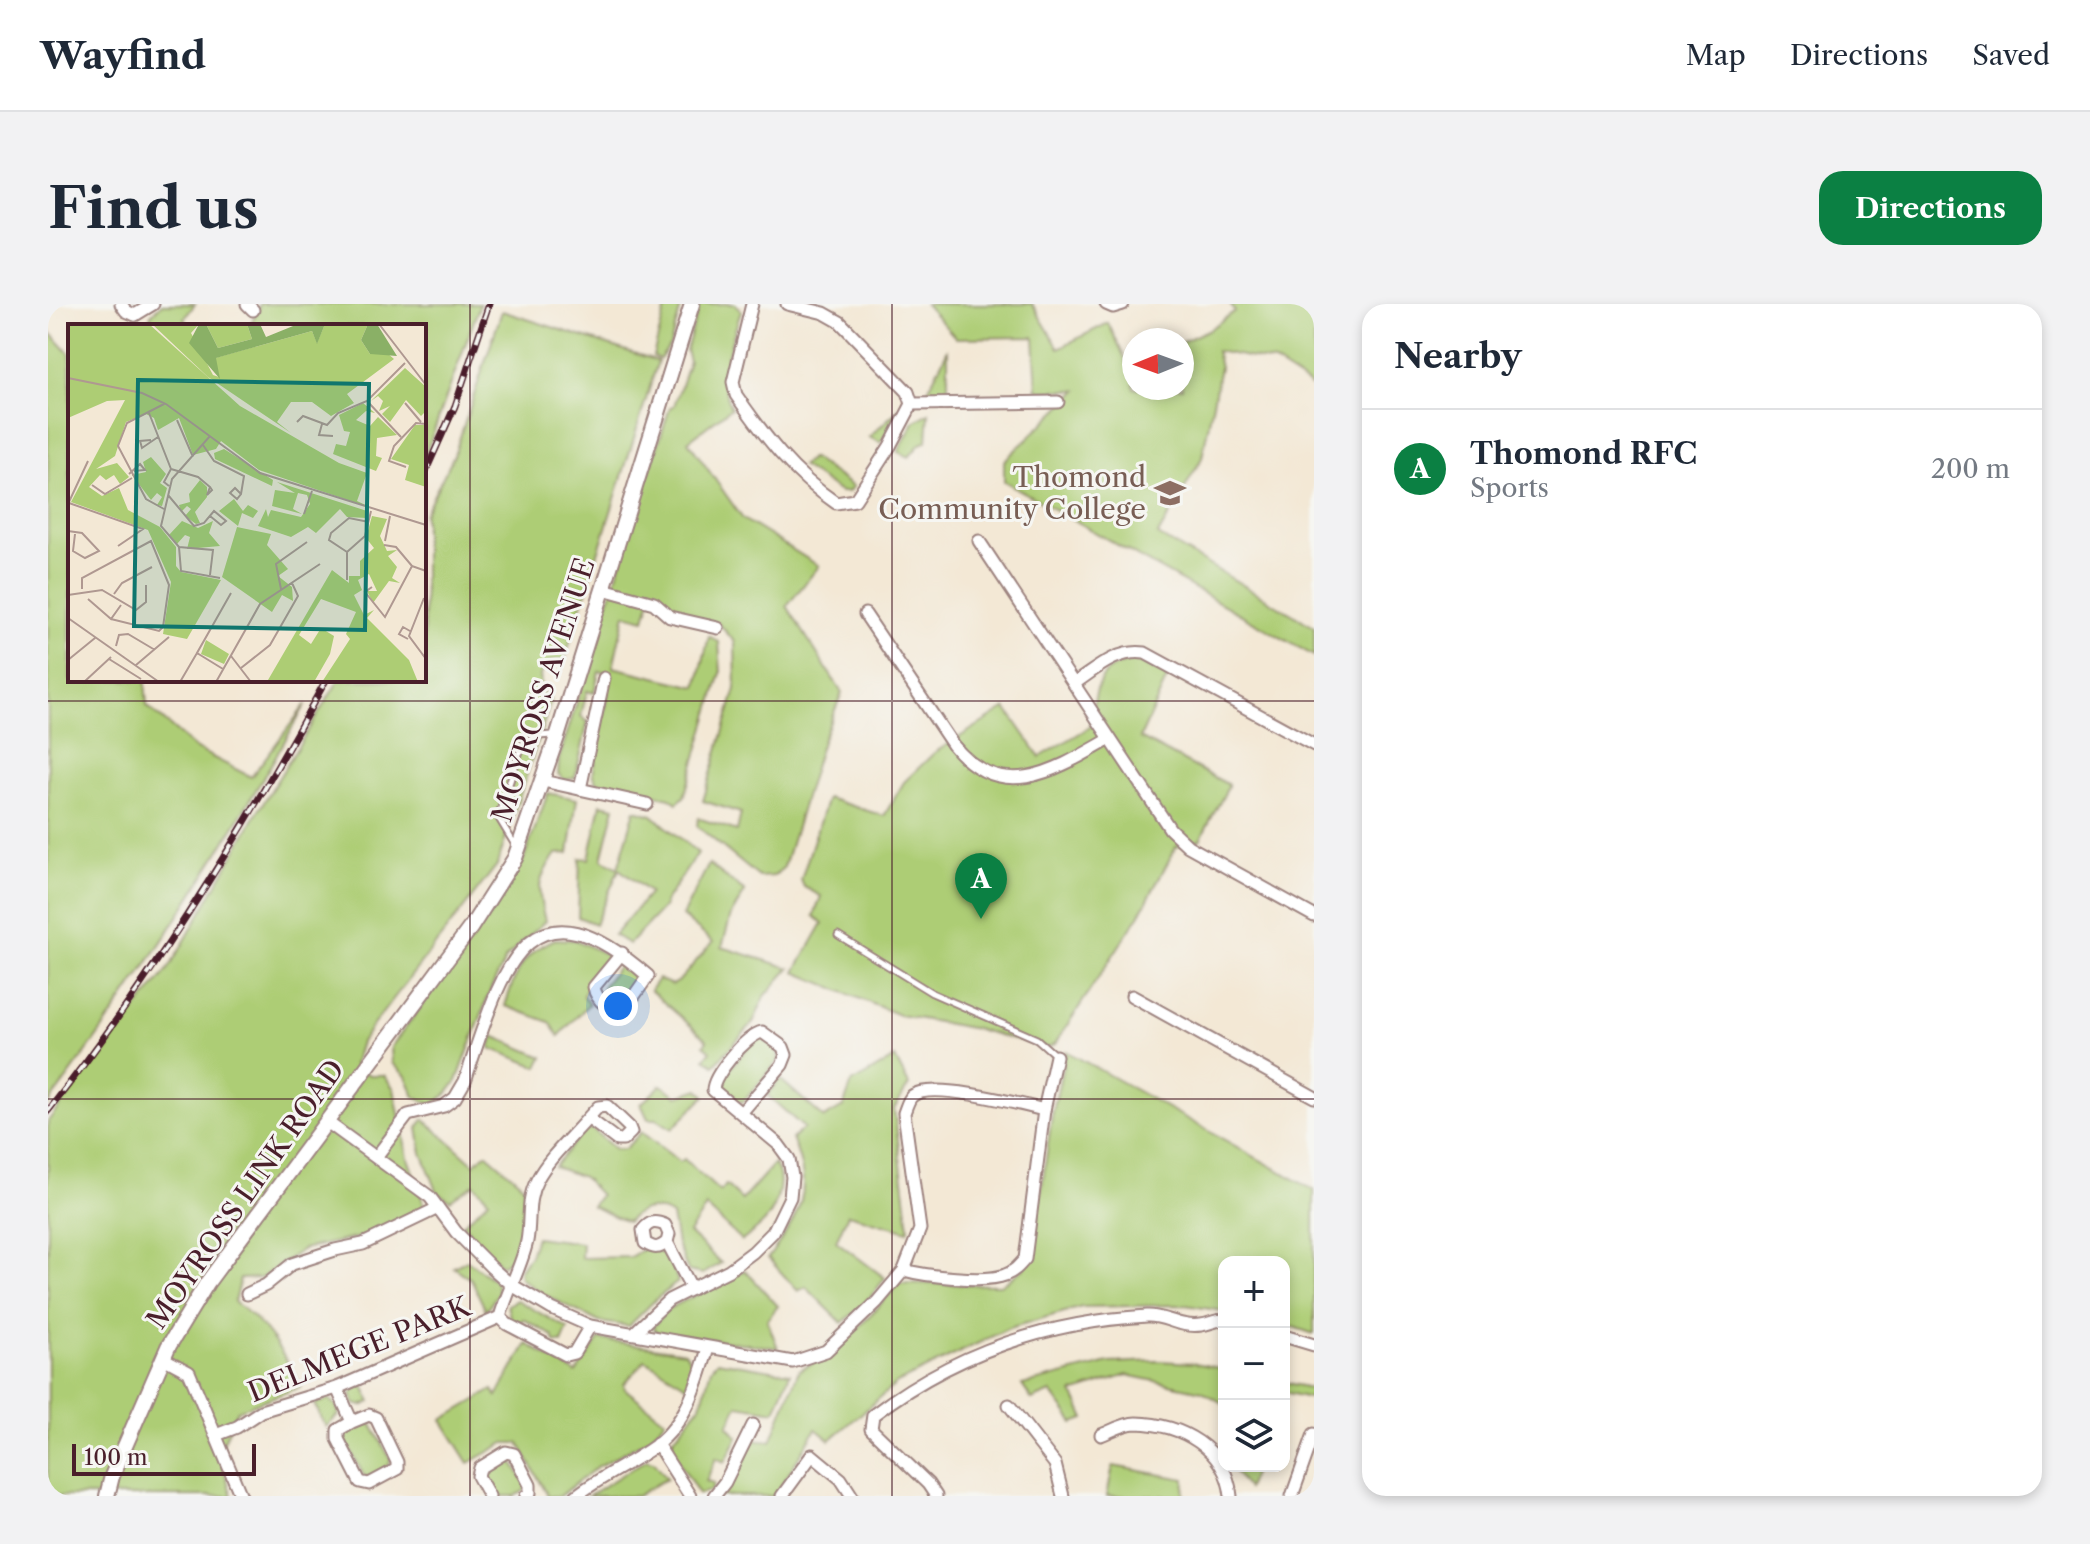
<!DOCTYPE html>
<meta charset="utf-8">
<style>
:root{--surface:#fff;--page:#f2f2f3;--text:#1f2937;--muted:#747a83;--line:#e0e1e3;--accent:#0b8043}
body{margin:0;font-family:"Libre Caslon Text",serif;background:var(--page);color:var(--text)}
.controls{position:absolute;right:24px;bottom:24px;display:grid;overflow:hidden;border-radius:16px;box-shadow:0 4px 12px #0003}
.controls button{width:72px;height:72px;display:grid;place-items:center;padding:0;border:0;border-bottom:2px solid var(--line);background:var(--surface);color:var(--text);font:40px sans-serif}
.compass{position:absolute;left:1074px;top:24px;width:72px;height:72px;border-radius:50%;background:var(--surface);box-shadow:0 4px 12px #0003;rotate:269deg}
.scale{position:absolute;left:24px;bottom:20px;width:184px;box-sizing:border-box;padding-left:8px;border:4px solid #4a1f2b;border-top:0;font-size:22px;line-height:28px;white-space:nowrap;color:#4a1f2b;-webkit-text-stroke:6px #f6f6f2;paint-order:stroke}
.you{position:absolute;left:570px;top:702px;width:28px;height:28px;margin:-20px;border:6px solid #fff;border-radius:50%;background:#1a73e8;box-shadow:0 0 0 12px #1a73e833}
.badge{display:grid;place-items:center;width:52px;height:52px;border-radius:50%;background:var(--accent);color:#fff;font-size:26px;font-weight:700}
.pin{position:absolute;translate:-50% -66px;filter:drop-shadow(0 2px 4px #0008)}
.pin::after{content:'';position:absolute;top:42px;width:28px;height:24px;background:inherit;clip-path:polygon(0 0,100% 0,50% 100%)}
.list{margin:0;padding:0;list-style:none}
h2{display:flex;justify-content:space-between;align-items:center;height:104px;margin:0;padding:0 32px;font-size:34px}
h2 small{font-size:26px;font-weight:400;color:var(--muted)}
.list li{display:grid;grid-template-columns:52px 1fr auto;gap:24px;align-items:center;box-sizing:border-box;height:120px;padding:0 32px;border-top:2px solid var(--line)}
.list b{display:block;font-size:30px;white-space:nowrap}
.list p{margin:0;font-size:26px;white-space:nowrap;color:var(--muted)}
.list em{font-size:26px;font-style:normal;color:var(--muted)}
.icon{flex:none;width:44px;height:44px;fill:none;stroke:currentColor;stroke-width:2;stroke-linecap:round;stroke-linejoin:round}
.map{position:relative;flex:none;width:1266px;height:1192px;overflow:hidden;border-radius:24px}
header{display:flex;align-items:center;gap:48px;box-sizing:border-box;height:112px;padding:0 40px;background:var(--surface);border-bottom:2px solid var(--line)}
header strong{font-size:38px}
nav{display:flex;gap:44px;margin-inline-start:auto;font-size:28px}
.intro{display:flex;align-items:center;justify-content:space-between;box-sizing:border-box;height:192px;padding:0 48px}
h1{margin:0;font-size:56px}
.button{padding:20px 36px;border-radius:24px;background:var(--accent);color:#fff;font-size:28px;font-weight:700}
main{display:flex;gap:48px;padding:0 48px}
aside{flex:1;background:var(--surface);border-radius:24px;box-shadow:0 4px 12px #0003}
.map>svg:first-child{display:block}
</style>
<header>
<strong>Wayfind</strong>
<nav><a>Map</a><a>Directions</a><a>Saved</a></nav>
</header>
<div class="intro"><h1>Find us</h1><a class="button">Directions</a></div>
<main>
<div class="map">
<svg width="1266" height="1192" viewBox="0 0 1266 1192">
<rect width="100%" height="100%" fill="#f6f6f2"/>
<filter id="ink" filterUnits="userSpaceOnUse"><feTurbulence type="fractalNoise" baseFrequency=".0125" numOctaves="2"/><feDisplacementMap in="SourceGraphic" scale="16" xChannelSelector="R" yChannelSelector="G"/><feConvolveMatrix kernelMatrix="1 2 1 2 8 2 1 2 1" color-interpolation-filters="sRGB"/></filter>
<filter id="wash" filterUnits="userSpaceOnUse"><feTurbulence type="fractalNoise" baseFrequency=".006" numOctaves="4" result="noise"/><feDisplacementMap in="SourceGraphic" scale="32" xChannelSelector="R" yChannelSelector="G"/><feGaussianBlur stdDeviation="1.8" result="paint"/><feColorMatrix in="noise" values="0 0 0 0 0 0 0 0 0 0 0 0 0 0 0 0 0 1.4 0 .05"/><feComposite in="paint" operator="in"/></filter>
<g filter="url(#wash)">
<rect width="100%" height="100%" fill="#f3e8d5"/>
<g fill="#adcd74" stroke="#7c7650" stroke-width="2">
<polygon points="114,0 147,0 136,15 142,22 100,22 103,10"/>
<polygon points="212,0 432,0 376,154 376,22 202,22"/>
<polygon points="619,0 634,0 622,41 612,55 605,52"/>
<path d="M652 0H688L693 7C684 38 667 73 683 104L640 137 695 215 771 262 739 302 794 389 774 437 736 563 726 572 711 573 649 522 650 514 689 527 693 509 655 497 688 385 687 338 671 320 619 306 621 296 603 294 597 315 577 310 565 363 649 383 661 332 671 338 673 369 636 493 629 499 622 494 549 478 545 470 564 370 551 367 546 389 539 387 533 412 540 418 527 474 517 476 510 470 511 455 622 103 626 102 641 57 638 46Z"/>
<polygon points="877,0 984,0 1011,44 1060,19 1081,62 1086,60 1086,84 1134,84 1134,38 1162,25 1187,7 1182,0 1266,0 1266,84 1226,58 1168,47 1172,63 1154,154 1110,231 1266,323 1266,352 956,177 956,157 1030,86 989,86 986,33 908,34"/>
<path d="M454 7 610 57 517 355 501 358 492 371 494 389 503 397 449 561 322 725 313 738 306 760 321 771H336L346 785 360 854 377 903 317 932 255 945 213 974 192 975 186 998C217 1018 237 1052 253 1083L189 1106 171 1149 184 1192H0V817L122 663 209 509 291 376H376V210L406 151Z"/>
<path d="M0 26 22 50V376H97L99 402 148 445 203 473 258 400C179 538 96 673 0 800Z"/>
<polygon points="900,45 900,92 878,90"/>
<polygon points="851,105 833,139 821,133"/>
<polygon points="881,109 879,137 872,140 861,153 850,148 866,118"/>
<polygon points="764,154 805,183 800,188 792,188 753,162"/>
<path d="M1090 358 1120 372 1092 434 1181 481 1152 536 1128 543 1092 610 1007 740 999 744 928 725 851 711 747 668 775 619 766 612 773 592 756 583 753 576 779 494 836 512 856 478 886 449 958 404 992 453 1042 423C1048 389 1046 359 1090 358Z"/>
<path d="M500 489 529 495 521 549 508 550C488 576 489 586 497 617L458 654 443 685 409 777 399 790 384 801 367 793 358 772 344 759 343 743 452 597 475 557Z"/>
<polygon points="553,500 567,503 554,555 570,564 587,506 604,511 650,549 616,599 617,602 581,640 566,631 602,589 571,565 547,620 530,613 532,554 541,555"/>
<polygon points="661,560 697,588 683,611 674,643 742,664 717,692 705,719 666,761 657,754 663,747 656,741 659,736 602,686 610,675 624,681 630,678 665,638 634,612"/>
<path d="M507 635 528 636 559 651 558 658 535 691 541 700 511 732 502 718 457 702C467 669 474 649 507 635Z"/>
<polygon points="573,659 578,660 593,676 573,701 566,701 553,689 554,683"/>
<polygon points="445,732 495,753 490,763 442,744"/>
<path d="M713 733 729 746 731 756 695 798C685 796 674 786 672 777L707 734Z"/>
<polygon points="1018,747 1266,886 1266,1030 1236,1020 1236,958 1176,958 1176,1007 1137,1001 1034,1003 961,1024 849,1079 782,1136 768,1125 727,1192 673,1192 703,1135 723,1137 751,1066 790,1046 852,979 952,981 974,966 984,953 1004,812"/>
<path d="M847 754 861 781 846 805 861 923 860 927 800 910 788 937 837 974 817 1000 794 1019 758 983 750 987 720 954C752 909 767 889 744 835L756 824 719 791 732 775 776 814 795 803 804 779Z"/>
<polygon points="613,781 630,792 651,785 657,792 624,825 609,815 600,815 593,800"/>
<path d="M376 815 426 860 438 849 475 881C476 908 480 947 453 961L437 946 415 920 441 896 426 880 402 896 390 889 374 849 370 824Z"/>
<path d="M544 825 567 845H577L593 828 632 858 636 855 672 888 678 881 694 896 726 860C738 873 729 902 719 915 713 923 702 930 694 937L658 903 641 929 673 959 655 970 640 967 629 940 624 912C607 901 592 903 579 918L544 902 552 891 535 873 506 863 536 826Z"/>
<polygon points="488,933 534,939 533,954 582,953 595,945 620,949 630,978 608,995 581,1022 551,1018 493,989 472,974 471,967 482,951"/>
<polygon points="419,956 448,978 450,989 438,1007 423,975 406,963"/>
<polygon points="697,966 730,1002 719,1016 730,1044 608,1028 605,1022 620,1005"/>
<polygon points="469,996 520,1025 514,1039 507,1038 505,1032 475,1015 471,1019 462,1013 459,1001"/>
<polygon points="551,1035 637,1048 644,1059 640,1082 597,1056 576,1080 577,1085 617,1116 602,1134 549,1163 512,1192 500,1192 471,1139 457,1139 421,1159 394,1116 445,1086 449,1092 479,1040 528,1069"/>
<polygon points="669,1057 742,1069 727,1107 690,1101 680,1122 690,1133 677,1158 668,1154 658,1177 666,1179 664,1186 651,1190 624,1146 625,1135 653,1101 663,1064"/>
<polygon points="1110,1057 1147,1059 1176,1065 1176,1100 1154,1087 1079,1071 1025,1089 1037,1115 1026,1119 1003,1088 984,1096 974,1081 1061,1059"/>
<polygon points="1236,1078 1266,1085 1261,1094 1236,1088"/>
<polygon points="316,1081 323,1098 314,1102 307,1100 303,1091 308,1084"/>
<polygon points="281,1095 289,1103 291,1111 278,1123 266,1100"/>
<polygon points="317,1116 323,1119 343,1156 340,1162 322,1173 316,1172 296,1134 298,1128"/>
<polygon points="458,1154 464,1156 478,1181 476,1187 467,1192 446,1192 436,1173 438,1167"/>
<polygon points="599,1155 606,1157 619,1174 589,1192 540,1192"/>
<polygon points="1065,1162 1137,1175 1136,1192 1059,1192"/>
<polygon points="1183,1162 1208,1162 1199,1185"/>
</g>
</g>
<g filter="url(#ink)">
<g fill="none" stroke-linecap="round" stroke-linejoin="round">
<defs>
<g id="service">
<polyline points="467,541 450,513 474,441 490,432 505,431"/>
<polyline points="790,631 884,689 989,735 1007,751"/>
</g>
<g id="minor">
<polyline points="73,0 78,7 87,11"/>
<polyline points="199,0 205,6"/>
<path d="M704 0 685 78 688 91C718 134 744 169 788 199L807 196 842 142 864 100 860 88 792 18 776 9 739 0"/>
<polyline points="1058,0 1065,3 1075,0"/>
<polyline points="87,11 105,0"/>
<polyline points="864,100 1010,98"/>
<polyline points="931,237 1122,525 1140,542 1266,612"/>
<polyline points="555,285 606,299 622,313 670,324"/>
<path d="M817 310 905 441C954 501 1008 466 1062 435"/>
<path d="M1027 379C1048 365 1069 345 1097 349L1266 441"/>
<polyline points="495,477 599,500"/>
<polyline points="532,485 556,374"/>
<polyline points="1084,692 1266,793"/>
<path d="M540 814 550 803 559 802 581 823 583 828 575 836H569L540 814C524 833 500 854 489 876 478 896 483 916 479 937 474 961 459 988 452 1013L459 1020 518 1051 526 1049 542 1022"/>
<path d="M279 818 382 893 408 928 444 964 462 980 504 1005 542 1022 745 1058 778 1047 829 998 856 966 872 925 856 809C858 804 860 796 864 792 883 777 972 800 996 806"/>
<path d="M328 853 360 811 396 802 407 794 417 777C453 670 477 564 600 672L576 706C563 710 548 696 546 683L574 649"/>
<path d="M619 938C611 945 606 945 597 939L595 926C602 917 607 917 617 921L621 930 619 938 644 985"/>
<path d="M856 966C877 972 938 979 957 971 966 968 971 962 977 955L996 806 1008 752"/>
<polyline points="199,990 218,981 244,960 287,946 315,940 390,904"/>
<path d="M586 1029 621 996 681 966 705 948 725 928 742 893 744 873 741 855 730 840 665 786C665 771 699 731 714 728L735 743 738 751 734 761 693 809"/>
<polyline points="1236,1032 1266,1041"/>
<polyline points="115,1054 141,1068 193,1192"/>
<polyline points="289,1084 304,1118 321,1111 328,1114 349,1158 349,1165 321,1180 312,1178 290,1135 290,1126 304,1118"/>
<polyline points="961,1101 1007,1160 1015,1192"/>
<polyline points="168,1131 189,1123 213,1107 289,1084 452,1013"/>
<path d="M1053 1131C1063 1127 1077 1119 1088 1119 1133 1120 1178 1144 1183 1192"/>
<polyline points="609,1140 642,1192"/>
<polyline points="441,1192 430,1172 432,1164 458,1148 466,1150 482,1181 482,1189 478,1192"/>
<path d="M528 1192C553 1172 582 1160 607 1142 638 1119 650 1079 660 1044"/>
<polyline points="666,1192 677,1178 705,1121"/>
<polyline points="734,1192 764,1151 793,1175 804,1192"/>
<path d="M888 1192 880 1180 823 1125 825 1111C906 1049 998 1018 1099 1012 1117 1011 1131 1024 1153 1021 1162 1020 1166 1016 1176 1016"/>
<polyline points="1244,1192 1266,1130"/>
</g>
<polyline id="tertiary" points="59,1192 64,1172 120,1043 159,979 423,623 467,554 510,430 644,0"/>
</defs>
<use href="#service" stroke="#9e8480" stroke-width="9"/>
<use href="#minor" stroke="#9e8480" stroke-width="15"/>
<use href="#tertiary" stroke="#9e8480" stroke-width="18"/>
<use href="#service" stroke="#fff" stroke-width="5"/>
<use href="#minor" stroke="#fff" stroke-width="11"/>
<use href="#tertiary" stroke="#fff" stroke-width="14"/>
<defs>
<g id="rail">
<polyline points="376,171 407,102 441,0"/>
<path d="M0 807C106 673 196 526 278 376"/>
</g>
</defs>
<use href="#rail" stroke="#4a1f2b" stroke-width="7"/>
<use href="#rail" stroke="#f6f6f2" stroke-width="4" stroke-dasharray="12" stroke-linecap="butt"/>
</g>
</g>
<path fill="none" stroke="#4a1f2b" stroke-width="2" stroke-opacity="0.55" d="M422 0V1192M844 0V1192M0 397H1266M0 795H1266"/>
<defs>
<symbol id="school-bare" viewBox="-9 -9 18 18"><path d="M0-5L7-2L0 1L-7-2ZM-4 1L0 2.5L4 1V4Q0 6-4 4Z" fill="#8d6e63" stroke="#f6f6f2" stroke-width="2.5" paint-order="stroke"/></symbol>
</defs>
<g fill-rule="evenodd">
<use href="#school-bare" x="1100" y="167" width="44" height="44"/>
</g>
<g text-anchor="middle" stroke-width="6" stroke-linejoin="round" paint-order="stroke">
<g font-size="28" fill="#785e54" stroke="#f6f6f2" text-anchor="end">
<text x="1098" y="183">Thomond<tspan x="1098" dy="32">Community College</tspan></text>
</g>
<g font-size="28" fill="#4a1f2b" stroke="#f6f6f2">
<text transform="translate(495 386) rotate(-72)" y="10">MOYROSS AVENUE</text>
<text transform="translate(197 890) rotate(-55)" y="10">MOYROSS LINK ROAD</text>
<text transform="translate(311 1045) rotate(-22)" y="10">DELMEGE PARK</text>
</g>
</g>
<g transform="translate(20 20)">
<rect width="358" height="358" fill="#f3e8d5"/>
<path d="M0 0H81L172 82 271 139 299 149 289 177 306 185 191 146 153 117 148 125 125 131 111 94 90 106 86 94 78 90 58 98 47 132 28 145 49 139 61 153 52 160 46 151 38 156 32 151 21 163 34 172 51 164 60 186 92 203 108 223V242L113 248 153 256 119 315 95 310 103 258 80 206 3 178 57 76 39 77 0 94ZM84 0H131L123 9 145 51 151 53 147 34 244 7 249 19 257 0H300L293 16 302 30 319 29 326 35 279 70 286 79 263 92 244 78H223L209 98 223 109 140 53ZM138 0H179L184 15 150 24ZM337 44 358 63V87L353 92 338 76 322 98 314 90 322 82 311 87 315 77 310 72 303 77ZM295 79 307 89 298 87 288 96 302 102 310 93 329 111 309 114 308 132 314 134 308 147 265 130 268 120 278 122 282 108 276 107 271 91ZM347 101H358V163L337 156 341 141 323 135ZM156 125 205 156 204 162 147 135 146 129ZM83 133 98 150 92 159 99 164 94 182 89 181 94 173 89 169 83 176 64 151 78 148 75 138ZM132 156 139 163V173L127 188 132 199 128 200 117 192 123 185 119 182 113 188 111 181 122 178 121 170ZM209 158 299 187V194L279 193 272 185 248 209 240 203 223 213 190 202 198 185 200 193 203 186 233 193 242 180 239 171 230 169 225 185 234 190 204 182 207 166 227 169ZM166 175 175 187 180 181 190 187 185 194 174 189 170 202 151 187ZM304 192 319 195 312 212 319 227 329 226 320 232 329 243 324 254 332 259 321 257 305 279 299 267H309L301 250 290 256 294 266 286 271 296 291 306 286 299 294 341 336 350 358H254L282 315 278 310 288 288 253 275 231 311 243 320 253 304 266 312 262 330 246 358H203L200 356 264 246 281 259V252H292V237L306 224 298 214ZM114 197 130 204 145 197 141 209 152 222 119 225 122 213 117 211 109 220 101 211ZM169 203 203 210 199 221 220 245 210 252 224 263 225 277 214 271 204 288 154 253ZM138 316 161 330 156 340 133 330Z" fill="#adcd74"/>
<path d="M131 0H138L150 24 184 15 179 0H192L198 13 230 0H257L249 20 244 7 148 34 152 55 121 19ZM300 0H309L329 32 302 30 293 16Z" fill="#8ab066"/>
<path fill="none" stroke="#af9891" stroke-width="2" d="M311 0 358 61M0 54 74 69 98 80 192 149 358 201M299 77 333 113M337 79 353 98M96 80 59 99 50 122 78 175 96 185M81 89 103 145M109 96 125 133M229 98 235 92 259 101 270 89 299 77 337 39M254 100 251 111 265 112M83 116 72 117 74 124 90 113M135 121 146 137 176 152 173 170 169 175 162 169 167 164 173 170M338 143 321 137 326 122 348 99 358 100M61 150 72 140 77 146 66 147M24 161 37 170 64 154M101 162 96 158 103 145 130 153 142 163 139 171 144 166 142 163M100 171 126 202 136 199 146 187 158 197 153 201 142 192M1 179 75 205 50 222M0 180 20 137M236 190 244 167M0 207 14 209 31 227 17 234 5 227 7 210M317 217 322 192M316 221 328 223 344 242M111 223 113 247 152 254M279 228 261 216 263 209 281 194 301 198M279 228 297 212 303 187M142 251 145 226 111 223 93 202 104 155 142 112M279 256V228M304 263 297 268 317 293 344 242 358 247M14 265V254L83 217 101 261 95 303 91 307 43 295M213 265 208 240 239 218M46 270 54 259 84 243M0 271 34 266 68 286 78 278V261M356 274 341 312 358 335M20 275 43 295 53 281M0 294 91 358M340 315 331 310 335 303 342 307M48 322 51 311 60 310 87 326M163 332 183 358M41 335 73 355M0 336 27 314M68 341 101 313M173 344 202 321 230 272 224 259M155 345 129 329 163 269M16 358 43 333M112 358 129 329M148 358 192 280 252 240"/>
<path fill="#0f766e" fill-opacity="0.15" stroke="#0f766e" stroke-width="4" d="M70 56 301 60 297 306 66 302Z"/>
<rect width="358" height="358" fill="none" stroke="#4a1f2b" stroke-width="4"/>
</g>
</svg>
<div class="controls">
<button>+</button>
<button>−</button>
<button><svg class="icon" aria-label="layers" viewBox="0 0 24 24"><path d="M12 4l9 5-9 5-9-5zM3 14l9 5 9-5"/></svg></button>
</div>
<svg class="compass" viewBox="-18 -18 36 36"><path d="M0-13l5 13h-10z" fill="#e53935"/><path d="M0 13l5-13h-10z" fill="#747a83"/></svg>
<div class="scale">100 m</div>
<div class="you"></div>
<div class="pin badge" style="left:933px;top:615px">A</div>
</div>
<aside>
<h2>Nearby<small></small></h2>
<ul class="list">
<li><span class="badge">A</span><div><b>Thomond RFC</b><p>Sports</p></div><em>200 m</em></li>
</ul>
</aside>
</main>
